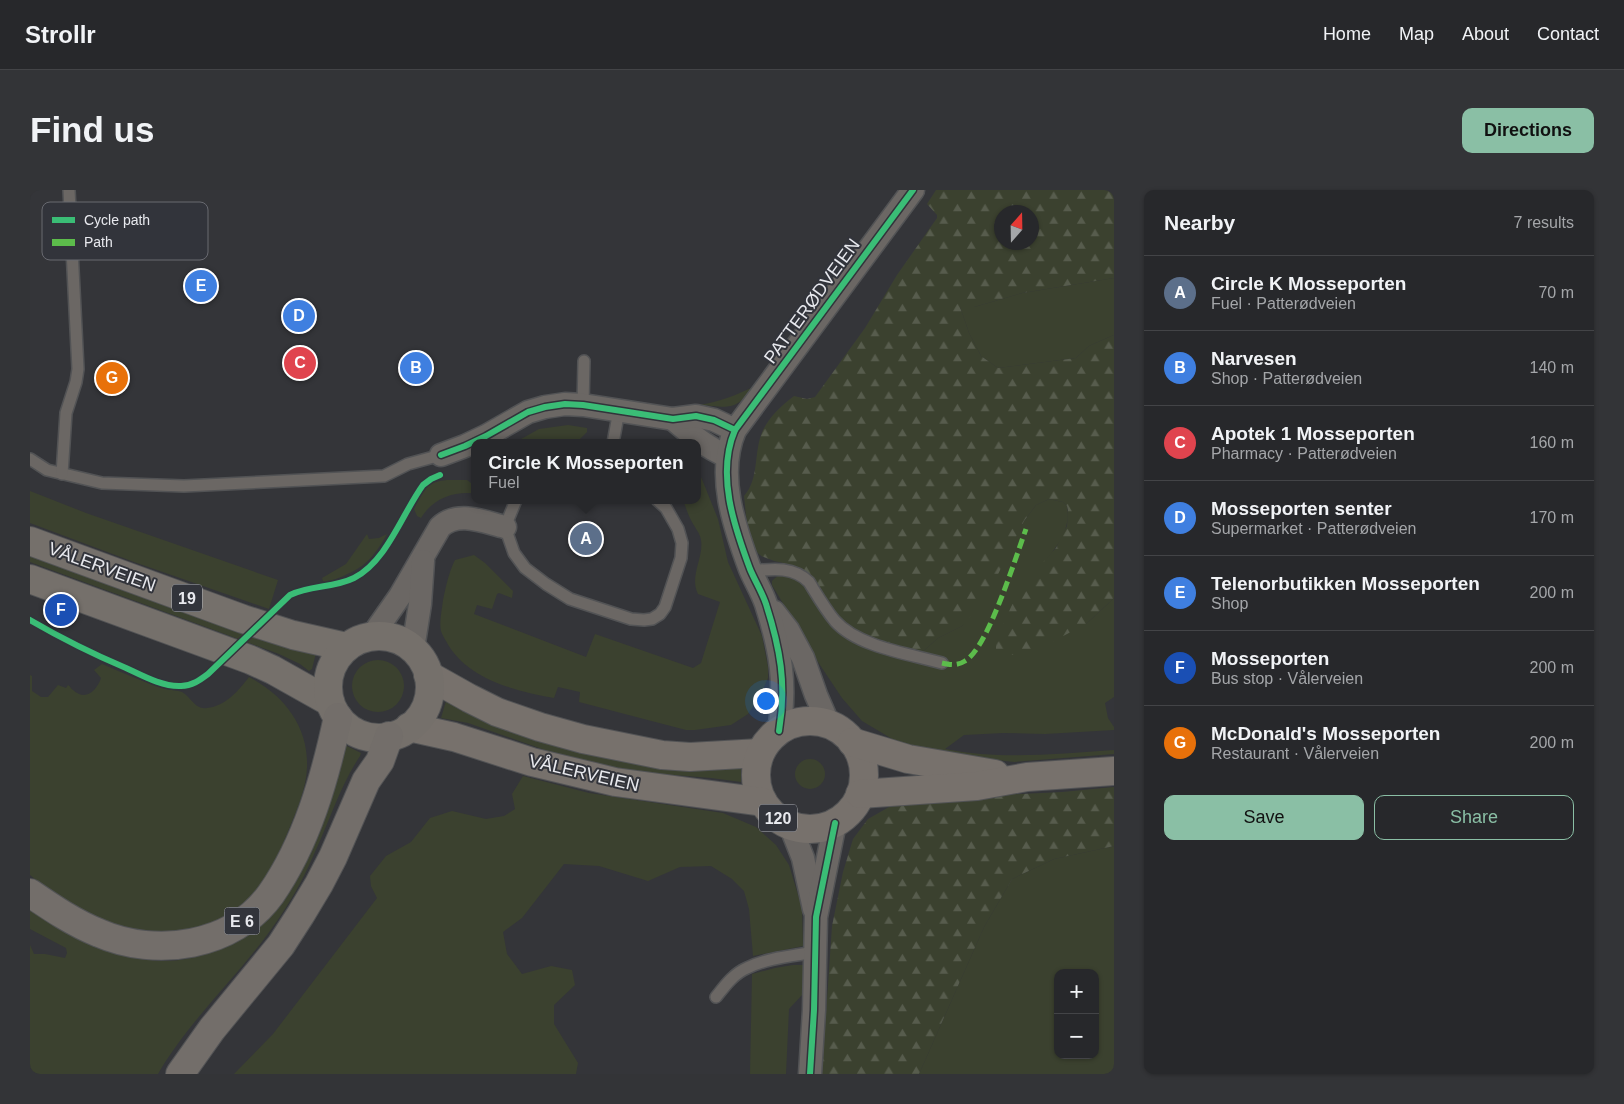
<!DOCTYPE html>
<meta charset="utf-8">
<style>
:root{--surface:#27282b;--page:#333437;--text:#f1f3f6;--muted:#a4a6a9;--line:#434447;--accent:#8abfa5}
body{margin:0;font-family:Arial,sans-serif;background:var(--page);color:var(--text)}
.controls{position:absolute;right:15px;bottom:15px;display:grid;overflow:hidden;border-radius:10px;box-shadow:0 1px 4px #0004}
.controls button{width:45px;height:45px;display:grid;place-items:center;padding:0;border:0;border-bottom:1px solid var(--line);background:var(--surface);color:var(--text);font:25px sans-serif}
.compass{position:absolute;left:964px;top:15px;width:45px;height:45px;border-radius:50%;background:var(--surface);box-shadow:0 1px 4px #0004;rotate:20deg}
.you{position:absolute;left:735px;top:510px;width:18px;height:18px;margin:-12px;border:4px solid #fff;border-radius:50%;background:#1a73e8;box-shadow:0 0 0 8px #1a73e833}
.badge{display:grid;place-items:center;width:32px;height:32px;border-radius:50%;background:var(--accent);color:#fff;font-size:16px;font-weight:700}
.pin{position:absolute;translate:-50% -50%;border:2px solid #fff;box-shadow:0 1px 5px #0006}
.popup{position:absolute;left:441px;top:249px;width:230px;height:65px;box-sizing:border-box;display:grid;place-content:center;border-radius:10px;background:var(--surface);filter:drop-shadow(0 1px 4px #0005);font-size:16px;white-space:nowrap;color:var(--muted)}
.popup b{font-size:19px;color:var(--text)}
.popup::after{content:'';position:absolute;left:50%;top:100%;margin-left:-10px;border:10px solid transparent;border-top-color:var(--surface)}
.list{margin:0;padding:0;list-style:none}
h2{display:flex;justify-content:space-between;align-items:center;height:65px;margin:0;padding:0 20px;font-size:21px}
h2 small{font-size:16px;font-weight:400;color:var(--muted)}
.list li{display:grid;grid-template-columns:32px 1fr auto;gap:15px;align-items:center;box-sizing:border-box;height:75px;padding:0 20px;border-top:1px solid var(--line)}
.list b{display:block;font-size:19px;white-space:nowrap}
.list p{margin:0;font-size:16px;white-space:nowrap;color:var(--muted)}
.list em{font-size:16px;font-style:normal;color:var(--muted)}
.actions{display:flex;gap:10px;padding:15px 20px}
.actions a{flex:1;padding:11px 0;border:1px solid var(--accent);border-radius:10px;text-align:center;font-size:18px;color:var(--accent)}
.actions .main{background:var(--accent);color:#111}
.map{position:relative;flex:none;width:1084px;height:884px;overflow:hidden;border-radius:10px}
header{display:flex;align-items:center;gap:30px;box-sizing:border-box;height:70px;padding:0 25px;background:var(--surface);border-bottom:1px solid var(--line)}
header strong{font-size:24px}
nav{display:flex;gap:28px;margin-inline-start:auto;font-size:18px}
.intro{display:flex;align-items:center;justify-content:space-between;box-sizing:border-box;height:120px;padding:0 30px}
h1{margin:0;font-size:35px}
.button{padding:12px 22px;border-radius:10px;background:var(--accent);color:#111;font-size:18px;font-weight:700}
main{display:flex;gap:30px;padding:0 30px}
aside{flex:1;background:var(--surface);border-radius:10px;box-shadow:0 1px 4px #0004}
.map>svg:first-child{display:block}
</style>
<header>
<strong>Strollr</strong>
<nav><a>Home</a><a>Map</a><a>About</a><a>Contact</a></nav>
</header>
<div class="intro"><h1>Find us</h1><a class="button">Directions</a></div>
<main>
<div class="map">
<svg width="1084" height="884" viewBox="0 0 1084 884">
<defs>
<pattern id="forest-firs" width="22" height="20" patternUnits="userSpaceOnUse" patternTransform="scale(1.25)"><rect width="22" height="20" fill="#3b412f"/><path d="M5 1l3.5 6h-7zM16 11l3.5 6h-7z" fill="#575c4d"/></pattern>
</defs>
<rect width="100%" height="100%" fill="#343539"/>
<g fill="#3b412f" fill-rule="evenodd">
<polygon points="1084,88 1084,145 1059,156 1046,168 968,178 951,166 939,143 930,117 944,117 992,103"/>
<path d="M725 196C704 222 700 217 669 215 689 212 707 205 725 196Z"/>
<polygon points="538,235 557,238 557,242 549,250 524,253 484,253 509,239"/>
<path d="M667 277 688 329 698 372 732 446 738 477V488L729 508 718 524 701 535 665 540H656L549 512 550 502 528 497 524 508C485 501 436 489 416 451 414 448 412 444 411 441 409 431 412 420 413 410 416 396 419 382 425 370L444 365 455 373 483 401 482 408 469 403 467 404 462 419 447 415 444 424 556 467 565 444 663 478 671 473 690 412 668 404C659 386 674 368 671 350 670 343 665 338 662 332 658 325 656 318 653 310H667Z"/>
<path d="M417 290H437L445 296V300L441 303C420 302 402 310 391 328L387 326 384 319C393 301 395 292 417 290Z"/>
<polygon points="0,301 56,323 248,390 239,419 104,372 0,333"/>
<path d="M1019 309 1033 312 1037 316C1042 341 1024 361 1009 378L1056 434 1084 408V507L1075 513 1078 528 1084 537V540L1015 544 973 543 934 545 915 559C971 570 1027 564 1084 560V564L984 572 957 569 881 556 864 550 832 531 812 508 788 472 742 395V391C753 378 767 389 777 399L889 472 892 462 908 448 932 436 994 331 1006 315Z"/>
<path d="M337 344 339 349 349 348 357 344C339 376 329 380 296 393L293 391 292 388 316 374Z"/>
<polygon points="0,362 286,463 282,479 279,481 270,474 249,464 0,372"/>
<circle cx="348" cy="496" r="26"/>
<path d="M72 474C92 483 112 491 133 498 139 500 146 500 152 502 161 507 165 520 177 518 196 516 208 501 219 487 254 505 279 537 277 578 276 599 267 620 259 639 249 664 237 691 217 710 153 769 56 736 0 685V485L2 486V501L11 507H18L28 495 36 498 38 495C40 496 41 499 43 500 56 512 67 500 71 488L64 480Z"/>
<polygon points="416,511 434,522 505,547 711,575 711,592 681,588 620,583 583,577 515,560 438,533 411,528"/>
<path d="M315 555 331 563 330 566C310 596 300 630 285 662 276 683 265 704 253 722 216 780 162 825 128 884H0V755L4 764H15L35 768 37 763 36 758 0 739V719C37 749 107 779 156 769 174 765 190 759 206 751Z"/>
<circle cx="780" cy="584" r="15"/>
<polygon points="493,586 559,603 693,623 726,637 746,655 759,675 772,718 773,756 723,766 719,719 714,701 702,689 681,676 650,677 618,691 569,676 534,674 492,728 473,742 477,764 492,784 521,776 542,780 545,795 524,815 524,834 548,873 546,884 204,884 243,844 347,708 341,696 340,686 356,666 381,652 400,628 422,621 456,629 474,626 485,619 482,604"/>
<path d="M1084 656V884H889L954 737 982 689 1024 669ZM1028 783H1065V865H1028Z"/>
<polygon points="763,775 774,775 772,805 759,819 756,884 720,884 722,784 745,778"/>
</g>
<g fill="url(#forest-firs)" fill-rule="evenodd">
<path d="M906 0H1084V88L992 103 944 117H930L939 143 951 166 968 178 1046 168 1059 156 1084 145V408L1056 434 999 464 974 465 966 461V450L990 397 1026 358 1037 336 1038 320 1037 316 1033 312 1019 309 1006 315 994 331 955 411 932 436 908 448 892 462C863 455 829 450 808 427 794 413 788 394 773 381 766 375 753 373 744 371 740 369 734 368 730 365 717 354 716 322 714 306 730 288 723 262 733 240 740 226 751 216 764 206L777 209 785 207 835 138 867 85 907 28V25L897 14ZM972 22H1002V52H972Z"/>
<polygon points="1084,597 1084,656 1024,669 982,689 954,737 889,884 792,884 802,736 813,682 823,649 838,629 859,617 880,611 926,607 1032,602"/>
</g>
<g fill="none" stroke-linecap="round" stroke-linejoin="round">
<defs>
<g id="service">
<polyline points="553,215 554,171"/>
<polyline points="583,253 589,220"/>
<polyline points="0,269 17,280 72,293 154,296 354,286 378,274 411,265"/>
<polyline points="32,284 36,223 46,192 48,179 39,0"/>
<polyline points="486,310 475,337 484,363 495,378 516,394 540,409 601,429 614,430 622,429 630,424 635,417 651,368 652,353 648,339 636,318 627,310"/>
<path d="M721 381C742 379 763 376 779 392 787 405 795 419 805 431 828 457 880 464 912 473"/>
<path d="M686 807C694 797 703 784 717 778 737 768 763 766 785 762"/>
</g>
<g id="minor">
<path d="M643 229C659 243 677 258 697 266"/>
<polyline points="411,265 435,256 456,246 498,222 515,217 535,214 553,215 643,229 666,226 684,230 705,240"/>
<polyline points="744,422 758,440 773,468 786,505 799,535"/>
<path d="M342 446 370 406 410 337C428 320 454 332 475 337"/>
<polyline points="383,459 390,414 393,371"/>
<path d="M749 541C757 494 750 458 736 414 732 402 725 391 720 379 704 336 686 284 705 240L883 0"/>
<polyline points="760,635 773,668 784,719"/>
<polyline points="780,884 784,820 786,727 805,633"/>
</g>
<g id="primary">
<polyline points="398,485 439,508 467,522 510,537 553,549 632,565 660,567 730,563"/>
<circle cx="780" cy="585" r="54"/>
<polyline points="379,537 424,547 502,572 585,592 733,612"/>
<polyline points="822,552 878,569 965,584"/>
<polyline points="830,604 947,596 997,587 1084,581"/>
</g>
<g id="trunk">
<polyline points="0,351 213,429 263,445 316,457"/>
<polyline points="0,389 221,470 243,480 300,512"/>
<circle cx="349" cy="497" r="51"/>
</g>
<g id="motorway">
<path d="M0 703C22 718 44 733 69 743 126 768 203 757 241 704 277 652 295 588 308 527"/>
<polyline points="150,884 182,839 251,755 271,724 289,694 303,667 336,591 350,571 359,546"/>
</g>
</defs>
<use href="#service" stroke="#525355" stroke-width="14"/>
<use href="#minor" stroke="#525355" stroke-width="25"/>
<use href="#primary" stroke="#525355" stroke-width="30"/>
<use href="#trunk" stroke="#525355" stroke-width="30"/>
<use href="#motorway" stroke="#525355" stroke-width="30"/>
<use href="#service" stroke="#6b6764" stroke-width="11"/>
<use href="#minor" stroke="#6b6764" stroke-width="22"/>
<use href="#primary" stroke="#77716c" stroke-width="28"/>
<use href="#trunk" stroke="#75706b" stroke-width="28"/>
<use href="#motorway" stroke="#736e6a" stroke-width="28"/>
<path stroke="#5cbc4b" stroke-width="5" stroke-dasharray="10 5" stroke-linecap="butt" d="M912 473C921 475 927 476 935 471 958 458 986 366 996 339"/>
<defs>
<g id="cycleway">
<polyline points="411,265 435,256 456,246 498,222 515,217 535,214 553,215 643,229 666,226 684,230 705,240"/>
<path d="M0 430C31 448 63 464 96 478 113 486 133 497 151 496 162 496 170 490 178 484L260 405C280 395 304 398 324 388 357 371 372 324 393 295L401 289 410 285"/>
<path d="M749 541C757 494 750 458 736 414 732 402 725 391 720 379 704 336 686 284 705 240L883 0"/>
<polyline points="780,884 784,820 786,727 805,633"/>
</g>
</defs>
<use href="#cycleway" stroke="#32343b" stroke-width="9"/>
<use href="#cycleway" stroke="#3abd76" stroke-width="6"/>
</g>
<g text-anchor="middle" stroke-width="4" stroke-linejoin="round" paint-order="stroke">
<g fill="#32343b" stroke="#b1b3b8" stroke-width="1">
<rect x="142" y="394.5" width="30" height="27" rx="4"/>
<rect x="729" y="614.5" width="38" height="27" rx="4"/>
<rect x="194.5" y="717.5" width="35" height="27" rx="4"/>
</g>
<g font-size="16" font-weight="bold" fill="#e8e9ee">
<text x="157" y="414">19</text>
<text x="748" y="634">120</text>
<text x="212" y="737">E 6</text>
</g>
<g font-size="18" fill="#e8e9ee" stroke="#32343b">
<text transform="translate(782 111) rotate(-54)" y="6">PATTERØDVEIEN</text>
<text transform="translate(72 377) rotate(20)" y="6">VÅLERVEIEN</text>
<text transform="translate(554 583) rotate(13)" y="6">VÅLERVEIEN</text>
</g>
</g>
<rect x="12" y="12" width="166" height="58" rx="8" fill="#32343b" stroke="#696a71" stroke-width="1"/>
<rect x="22" y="27" width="23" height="6" fill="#3abd76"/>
<rect x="22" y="49" width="23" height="7" fill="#5cbc4b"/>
<g font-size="14" fill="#e8e9ee">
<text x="54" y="35">Cycle path</text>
<text x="54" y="57">Path</text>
</g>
</svg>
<div class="controls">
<button>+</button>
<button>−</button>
</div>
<svg class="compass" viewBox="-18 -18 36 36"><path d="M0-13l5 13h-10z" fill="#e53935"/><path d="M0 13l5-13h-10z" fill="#a4a6a9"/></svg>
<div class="you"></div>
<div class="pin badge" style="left:556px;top:349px;background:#5c6f8a">A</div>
<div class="popup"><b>Circle K Mosseporten</b>Fuel</div>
<div class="pin badge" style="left:386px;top:178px;background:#3f7fe0">B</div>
<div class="pin badge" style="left:270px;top:173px;background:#e0444e">C</div>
<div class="pin badge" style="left:269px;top:126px;background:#3f7fe0">D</div>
<div class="pin badge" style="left:171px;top:96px;background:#3f7fe0">E</div>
<div class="pin badge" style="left:31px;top:420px;background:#1a4fb4">F</div>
<div class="pin badge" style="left:82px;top:188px;background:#e8710a">G</div>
</div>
<aside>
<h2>Nearby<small>7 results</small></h2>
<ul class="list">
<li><span class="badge" style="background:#5c6f8a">A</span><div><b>Circle K Mosseporten</b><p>Fuel · Patterødveien</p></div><em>70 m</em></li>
<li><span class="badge" style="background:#3f7fe0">B</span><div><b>Narvesen</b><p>Shop · Patterødveien</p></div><em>140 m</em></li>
<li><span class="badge" style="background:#e0444e">C</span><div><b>Apotek 1 Mosseporten</b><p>Pharmacy · Patterødveien</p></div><em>160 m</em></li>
<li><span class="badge" style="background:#3f7fe0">D</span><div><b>Mosseporten senter</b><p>Supermarket · Patterødveien</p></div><em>170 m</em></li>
<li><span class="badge" style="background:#3f7fe0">E</span><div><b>Telenorbutikken Mosseporten</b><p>Shop</p></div><em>200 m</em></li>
<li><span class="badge" style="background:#1a4fb4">F</span><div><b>Mosseporten</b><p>Bus stop · Vålerveien</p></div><em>200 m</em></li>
<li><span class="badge" style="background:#e8710a">G</span><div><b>McDonald's Mosseporten</b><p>Restaurant · Vålerveien</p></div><em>200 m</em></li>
</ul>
<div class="actions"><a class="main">Save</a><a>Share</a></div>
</aside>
</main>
